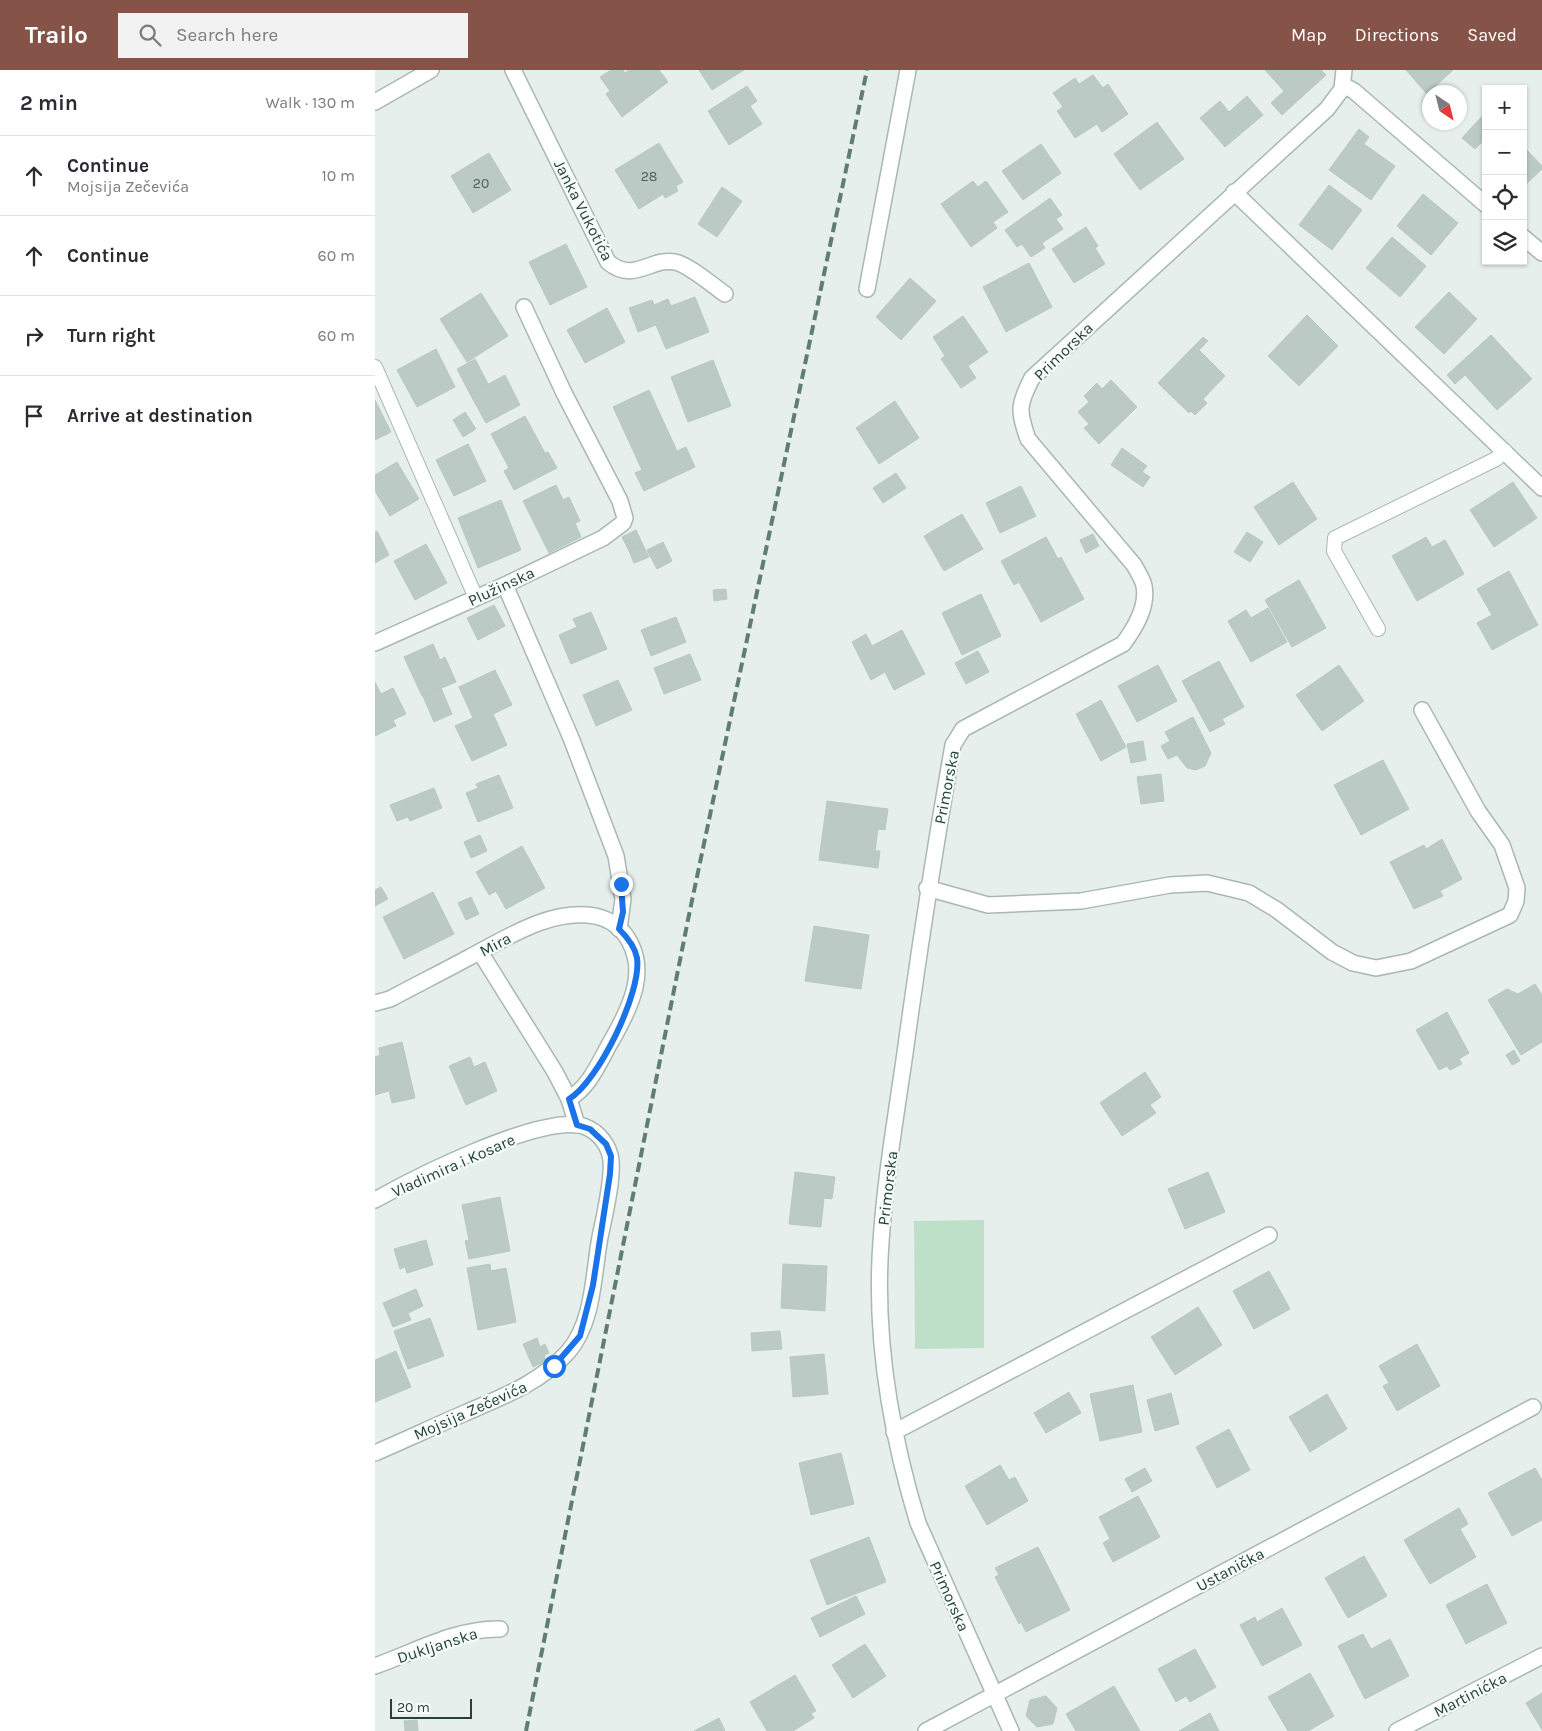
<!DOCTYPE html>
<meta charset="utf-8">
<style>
:root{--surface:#fff;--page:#f2f2f3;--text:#2b2b33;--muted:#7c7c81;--line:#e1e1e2;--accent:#855347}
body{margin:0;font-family:Karla,sans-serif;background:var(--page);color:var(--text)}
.controls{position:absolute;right:15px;top:15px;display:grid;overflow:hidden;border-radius:0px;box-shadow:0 1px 4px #0004}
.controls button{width:45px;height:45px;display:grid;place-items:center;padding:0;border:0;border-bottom:1px solid var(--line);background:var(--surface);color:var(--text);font:25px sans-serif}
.compass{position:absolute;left:1047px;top:15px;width:45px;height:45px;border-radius:50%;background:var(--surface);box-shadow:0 1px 4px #0004;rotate:145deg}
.scale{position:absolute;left:15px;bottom:12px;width:82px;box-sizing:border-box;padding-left:5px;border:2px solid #24423a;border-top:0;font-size:14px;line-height:18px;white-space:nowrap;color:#24423a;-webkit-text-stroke:4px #f7fbf9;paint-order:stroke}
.stop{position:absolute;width:15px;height:15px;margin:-11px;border:4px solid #1a73e8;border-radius:50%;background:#fff}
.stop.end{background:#1a73e8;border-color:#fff;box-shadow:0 1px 5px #0008}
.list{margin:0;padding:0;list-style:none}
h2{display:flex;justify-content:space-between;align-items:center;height:65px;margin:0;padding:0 20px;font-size:21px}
h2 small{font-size:16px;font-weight:400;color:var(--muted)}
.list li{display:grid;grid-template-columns:32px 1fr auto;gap:15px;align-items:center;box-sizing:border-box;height:80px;padding:0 20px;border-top:1px solid var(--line)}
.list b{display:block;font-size:19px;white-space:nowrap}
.list p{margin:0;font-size:16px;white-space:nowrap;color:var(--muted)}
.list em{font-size:16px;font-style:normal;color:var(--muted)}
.icon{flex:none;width:28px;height:28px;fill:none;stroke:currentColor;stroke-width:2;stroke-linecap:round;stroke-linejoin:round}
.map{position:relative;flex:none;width:1167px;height:1661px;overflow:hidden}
header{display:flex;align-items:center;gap:30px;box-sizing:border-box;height:70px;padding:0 25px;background:var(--accent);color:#fff}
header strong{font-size:24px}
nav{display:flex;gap:28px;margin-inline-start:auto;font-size:18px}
.search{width:350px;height:45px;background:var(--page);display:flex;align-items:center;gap:12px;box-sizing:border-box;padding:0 18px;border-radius:0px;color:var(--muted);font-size:19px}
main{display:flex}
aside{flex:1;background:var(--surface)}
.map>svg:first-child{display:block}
</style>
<header>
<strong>Trailo</strong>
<div class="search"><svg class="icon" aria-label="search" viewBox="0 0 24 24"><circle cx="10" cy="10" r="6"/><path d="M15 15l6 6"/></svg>Search here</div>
<nav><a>Map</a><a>Directions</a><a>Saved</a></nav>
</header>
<main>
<aside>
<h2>2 min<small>Walk · 130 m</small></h2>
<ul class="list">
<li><svg class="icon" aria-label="ahead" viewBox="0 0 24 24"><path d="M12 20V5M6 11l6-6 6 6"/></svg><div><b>Continue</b><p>Mojsija Zečevića</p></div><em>10 m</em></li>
<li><svg class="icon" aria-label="ahead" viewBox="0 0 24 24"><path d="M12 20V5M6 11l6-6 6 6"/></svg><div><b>Continue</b></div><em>60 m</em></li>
<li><svg class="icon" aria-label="right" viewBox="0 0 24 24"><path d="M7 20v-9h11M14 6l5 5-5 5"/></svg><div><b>Turn right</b></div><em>60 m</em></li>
<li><svg class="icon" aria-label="arrive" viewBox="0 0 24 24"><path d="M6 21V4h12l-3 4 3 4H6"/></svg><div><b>Arrive at destination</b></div></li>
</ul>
</aside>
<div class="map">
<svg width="1167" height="1661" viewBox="0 0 1167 1661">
<rect width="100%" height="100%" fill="#e6efeb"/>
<polygon fill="#bfe0c8" points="609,1150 609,1278 540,1279 539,1151"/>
<g fill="#bbcac4" stroke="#b8c9c2">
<polygon points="236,0 248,0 250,3 254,0 284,0 293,12 247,47 231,24 235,21 225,7"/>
<polygon points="324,0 369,0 337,20"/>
<polygon points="890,0 946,0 951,5 907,45 896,33 909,21"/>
<polygon points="1031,0 1078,0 1052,24"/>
<polygon points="718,5 728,18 733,14 753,44 727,62 722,54 700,68 682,41 688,37 678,23 700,8 704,14"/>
<polygon points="372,16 382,31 375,36 387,54 354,75 333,41"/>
<polygon points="872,26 888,45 850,77 825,48 845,31 854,42"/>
<polygon points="1111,42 1111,68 1100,79 1087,68"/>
<polygon points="782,52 809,89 765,120 739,84"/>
<polygon points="984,59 994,67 989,74 1020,96 996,130 954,100"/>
<polygon points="284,73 308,112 301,116 303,121 290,128 288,124 264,139 240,100"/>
<polygon points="666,74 686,103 648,130 627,101"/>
<polygon points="1148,76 1167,96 1167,99 1148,117"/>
<polygon points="114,83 136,120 98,143 76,106"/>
<polygon points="598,111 603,117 611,111 633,142 618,152 622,158 596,177 566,134"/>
<polygon points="954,115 987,140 957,180 924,155"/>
<polygon points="347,117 367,131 342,167 323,154"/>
<polygon points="1048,124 1083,153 1056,185 1022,156"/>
<polygon points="675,128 687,145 681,149 688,159 667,173 670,178 656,187 647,174 642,177 630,160"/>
<polygon points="711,157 723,176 720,178 730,194 699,213 677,179"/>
<polygon points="1017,167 1051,196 1025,227 991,198"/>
<polygon points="191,174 212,217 175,235 154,192"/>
<polygon points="654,193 677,237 631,262 608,217"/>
<polygon points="535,208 561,231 526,270 501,247"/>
<polygon points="1074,222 1102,249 1069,284 1040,257"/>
<polygon points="106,223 133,266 92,292 65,249"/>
<polygon points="320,227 334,262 291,279 281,255 263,262 254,238 277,230 279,235 293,229 296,236"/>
<polygon points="232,238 250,272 210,293 192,260"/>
<polygon points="932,245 963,276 924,316 893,286"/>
<polygon points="588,246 613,282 593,296 601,308 586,318 566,289 570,286 558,267"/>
<polygon points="1116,265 1157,309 1122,340 1090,305 1080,314 1072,305"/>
<polygon points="828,267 833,271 824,280 850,306 828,329 832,333 820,345 816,341 814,343 783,313"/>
<polygon points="61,279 80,317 42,337 22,300"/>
<polygon points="100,289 113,314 95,324 82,299"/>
<polygon points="338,290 356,336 313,352 296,307"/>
<polygon points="130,305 145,335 111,353 95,324"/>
<polygon points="736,310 762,337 724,374 709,358 714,354 703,342 714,332 709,326 722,313 727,319"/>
<polygon points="274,320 302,381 311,377 320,397 269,421 260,403 267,400 238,337"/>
<polygon points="0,330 16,362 0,370"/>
<polygon points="520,331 544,368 504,394 481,358"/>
<polygon points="90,342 101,359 88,367 78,350"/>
<polygon points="150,346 170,383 173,382 182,398 139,420 129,401 134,398 116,364"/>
<polygon points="93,374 111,411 79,426 61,390"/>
<polygon points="747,378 772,396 767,402 775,407 768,417 736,395"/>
<polygon points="22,392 44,429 15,446 0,421 0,405"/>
<polygon points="521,403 531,418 508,433 498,418"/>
<polygon points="918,412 942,449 904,475 879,437"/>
<polygon points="1138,412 1162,448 1119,477 1095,440"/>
<polygon points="181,415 188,430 194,427 205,451 200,453 206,467 174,483 148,431"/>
<polygon points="646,416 661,446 625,463 611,433"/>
<polygon points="126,430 146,480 103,498 83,448"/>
<polygon points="587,444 608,479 569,501 549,466"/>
<polygon points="261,460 268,475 254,481 247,467"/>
<polygon points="2,461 14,485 0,493 0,462"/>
<polygon points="872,462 888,472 875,492 859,482"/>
<polygon points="718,464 724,476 711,483 705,470"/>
<polygon points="671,467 683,489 686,487 709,529 666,552 644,512 639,515 626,491"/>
<polygon points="1051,467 1057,477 1070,470 1089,504 1042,531 1017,486"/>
<polygon points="288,472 297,491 282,499 272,480"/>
<polygon points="51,474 72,513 40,530 19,491"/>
<polygon points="268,475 274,487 259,493 254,481"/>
<polygon points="1134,501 1163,555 1117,580 1102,553 1117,545 1102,519"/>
<polygon points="924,510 951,558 917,577 890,530"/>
<polygon points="351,519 352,529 339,531 338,520"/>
<polygon points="606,524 626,566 587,585 567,543"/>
<polygon points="119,535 130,556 103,570 92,548"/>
<polygon points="893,538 912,572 876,592 853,551 871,540 876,548"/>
<polygon points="216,542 232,579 196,594 184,565 202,557 198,549"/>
<polygon points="301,547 311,572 276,586 266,560"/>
<polygon points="527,560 550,604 519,620 510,602 496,610 477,572 491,564 497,576"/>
<polygon points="58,574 65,590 70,587 81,612 47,626 29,587"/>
<polygon points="603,581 614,602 591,614 580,593"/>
<polygon points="315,584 326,610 289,624 279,598"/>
<polygon points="844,591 869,637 847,649 850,654 835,662 807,611"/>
<polygon points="783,595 802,631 762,652 743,616"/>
<polygon points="964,595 989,631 947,661 921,625"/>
<polygon points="120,600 137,635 118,644 132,675 97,691 80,656 98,648 84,617"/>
<polygon points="243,610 257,640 221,656 208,625"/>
<polygon points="0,612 6,624 18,618 31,644 18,650 21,656 0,666"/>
<polygon points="66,618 77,644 59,652 48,626"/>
<polygon points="726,630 751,677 726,691 701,644"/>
<polygon points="818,647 836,683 830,696 821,700 812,698 802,685 793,689 786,676 795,671 790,662"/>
<polygon points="768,671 771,690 756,693 752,674"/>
<polygon points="1008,690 1034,739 986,765 959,715"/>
<polygon points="786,704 789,731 766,734 762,707"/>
<polygon points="124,705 138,738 103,752 91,723 103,718 101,714"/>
<polygon points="59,718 67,738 35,751 33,747 22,751 15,735"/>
<polygon points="452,731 513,739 510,760 503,759 500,781 505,781 503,798 444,790"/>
<polygon points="105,765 112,781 96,788 89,772"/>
<polygon points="1067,769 1087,809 1065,821 1068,826 1039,839 1015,792 1049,775 1051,779"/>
<polygon points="147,776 170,818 131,839 121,821 114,825 101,802"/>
<polygon points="6,817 13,829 0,836 0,820"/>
<polygon points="58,822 79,864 29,889 8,847"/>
<polygon points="96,827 104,844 91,850 83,833"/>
<polygon points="439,856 494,865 486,919 430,911"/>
<polygon points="1160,914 1167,925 1167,972 1146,985 1113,930 1132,919 1143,924"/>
<polygon points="1072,942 1094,983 1084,989 1087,994 1075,1000 1072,996 1064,1000 1041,960"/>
<polygon points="27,972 40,1028 17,1033 14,1021 0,1025 0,987 5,985 4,978"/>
<polygon points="1139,980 1145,991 1137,995 1131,985"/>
<polygon points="95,987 99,997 110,992 122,1021 91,1035 74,996"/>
<polygon points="770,1002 786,1027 775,1035 781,1043 747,1066 725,1033"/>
<polygon points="420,1102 460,1107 457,1129 449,1128 446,1157 414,1154"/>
<polygon points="833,1102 850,1142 810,1159 793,1119"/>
<polygon points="125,1127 135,1181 94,1189 90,1171 94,1170 87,1135"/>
<polygon points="51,1170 58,1195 32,1203 30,1197 25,1199 19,1179"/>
<polygon points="115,1194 116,1201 131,1198 141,1252 103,1260 92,1198"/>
<polygon points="408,1194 452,1196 450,1241 406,1238"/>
<polygon points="894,1201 915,1239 879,1259 858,1221"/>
<polygon points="41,1219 48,1236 33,1243 36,1250 18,1257 8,1233"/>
<polygon points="823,1237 847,1275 800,1305 776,1267"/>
<polygon points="55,1248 69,1286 33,1299 19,1261"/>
<polygon points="405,1261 407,1279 377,1281 376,1263"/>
<polygon points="162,1268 165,1277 170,1274 174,1283 169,1285 171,1291 158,1297 148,1274"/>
<polygon points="1042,1274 1065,1316 1022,1341 1008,1316 1014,1313 1004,1296"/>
<polygon points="21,1281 36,1317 0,1332 0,1290"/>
<polygon points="449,1284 453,1324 418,1327 415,1287"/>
<polygon points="758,1315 767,1362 725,1371 715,1324"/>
<polygon points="694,1322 706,1343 671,1363 659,1343"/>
<polygon points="796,1323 804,1354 780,1361 772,1330"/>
<polygon points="952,1324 972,1359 935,1382 914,1347"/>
<polygon points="854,1359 875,1400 842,1418 821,1377"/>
<polygon points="466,1383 479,1434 436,1445 424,1393"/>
<polygon points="625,1395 634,1410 640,1407 653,1431 612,1455 590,1416"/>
<polygon points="770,1398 777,1411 757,1422 750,1409"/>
<polygon points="1160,1398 1167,1410 1167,1450 1137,1466 1113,1423"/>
<polygon points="763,1426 785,1467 738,1492 728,1473 735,1469 724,1447"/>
<polygon points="1084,1438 1093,1454 1085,1459 1101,1487 1055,1514 1029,1470"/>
<polygon points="494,1467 511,1512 452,1535 435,1490"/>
<polygon points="663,1477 695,1540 651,1562 646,1552 644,1554 620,1507 624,1505 620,1498"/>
<polygon points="989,1486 1012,1526 973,1548 950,1508"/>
<polygon points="1112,1514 1132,1553 1091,1574 1071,1535"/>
<polygon points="481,1526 490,1544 445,1567 436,1548"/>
<polygon points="907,1538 927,1575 887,1596 865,1555 880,1547 882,1552"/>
<polygon points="988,1564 996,1579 1015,1569 1034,1606 990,1629 963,1576"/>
<polygon points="490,1574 511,1606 478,1628 457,1595"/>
<polygon points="820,1579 841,1617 815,1632 811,1626 801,1632 783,1599"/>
<polygon points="935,1603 959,1646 933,1661 913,1661 893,1627"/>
<polygon points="420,1605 441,1641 436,1643 439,1648 418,1661 392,1661 375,1632"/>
<polygon points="739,1616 765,1661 701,1661 691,1644"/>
<polygon points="1167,1623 1167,1660 1151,1633"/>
<polygon points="671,1626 682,1638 678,1654 662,1657 651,1646 655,1630"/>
<polygon points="835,1643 844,1661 804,1661"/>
<polygon points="344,1648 350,1661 319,1661"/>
<polygon points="42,1650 43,1661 30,1661 29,1651"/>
</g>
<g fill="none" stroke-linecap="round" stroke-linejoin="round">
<defs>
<g id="lane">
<polyline points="0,297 101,528"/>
<polyline points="1003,559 959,481 960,468 1121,389 1130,381"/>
</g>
<g id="street">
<path d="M138 0 233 192C259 214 276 187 300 192 314 195 337 215 350 224"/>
<polyline points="968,15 979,21 1111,135"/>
<polyline points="0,32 56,0"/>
<polyline points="859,122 1167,418"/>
<polyline points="1148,167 1167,183"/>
<polyline points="492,219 533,0"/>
<polyline points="130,515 196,668 241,786 248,829 244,859"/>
<polyline points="0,573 130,515 228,468 248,453 250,448 245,431 189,323 149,237"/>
<polyline points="552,818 613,835 706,831 795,815 832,813 874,823 902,840 957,882 978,893 1001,898 1036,891 1135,845 1141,831 1142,818 1127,775 1103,741 1047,640"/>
<polyline points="105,882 180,1002 194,1029 202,1055"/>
<path d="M0 933 15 929C41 915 67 902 93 888 130 869 175 838 220 846 253 853 267 886 260 917 256 936 244 958 234 975 223 995 214 1017 194 1029"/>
<path d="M0 1130C41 1107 158 1048 204 1055 219 1058 231 1070 235 1085 240 1102 229 1148 225 1167 218 1205 219 1252 193 1282 165 1313 127 1327 90 1343 60 1356 30 1370 0 1383"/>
<polyline points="519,1362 894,1165"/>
<path d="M0 1596C40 1582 81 1558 125 1559"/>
<polyline points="551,1661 1158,1337"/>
<path d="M636 1661 543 1453C515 1361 499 1267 506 1172 510 1109 521 1046 530 983 544 880 560 777 578 675L588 659 748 574C760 558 773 537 769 516 768 509 762 501 759 495L653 369C643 341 643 335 657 308L952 39 967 19 969 0"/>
<polyline points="1022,1661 1167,1586"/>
</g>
</defs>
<use href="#lane" stroke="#a8b8b2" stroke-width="16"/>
<use href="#street" stroke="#a8b8b2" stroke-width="18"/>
<use href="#lane" stroke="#fff" stroke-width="14"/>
<use href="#street" stroke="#fff" stroke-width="15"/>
<polyline stroke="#5f7d75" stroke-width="4" stroke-dasharray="10 5" stroke-linecap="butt" points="151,1661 315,840 492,0"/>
</g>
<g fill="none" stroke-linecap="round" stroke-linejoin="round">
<path stroke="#1a73e8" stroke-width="6" d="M179 1296 205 1266 218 1215 235 1104 236 1086 231 1074 215 1059 202 1055 194 1029C223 1012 267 922 262 888 260 876 252 867 244 859L248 842 246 814"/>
</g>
<g text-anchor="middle" stroke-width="4.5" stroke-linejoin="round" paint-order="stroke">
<g font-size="14" fill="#4a645c">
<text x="274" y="111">28</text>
<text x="106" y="118">20</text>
</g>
<g font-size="16" fill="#24423a" stroke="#f7fbf9">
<text transform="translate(209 140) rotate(63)" y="6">Janka Vukotića</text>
<text transform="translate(688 281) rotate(-44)" y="6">Primorska</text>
<text transform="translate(126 516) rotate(-25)" y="6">Plužinska</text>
<text transform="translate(571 717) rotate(-79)" y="6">Primorska</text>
<text transform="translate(120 874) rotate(-28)" y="6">Mira</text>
<text transform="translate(78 1095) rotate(-24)" y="6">Vladimira i Kosare</text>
<text transform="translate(512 1118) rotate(-83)" y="6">Primorska</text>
<text transform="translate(95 1340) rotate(-24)" y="6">Mojsija Zečevića</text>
<text transform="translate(855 1499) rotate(-28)" y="6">Ustanička</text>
<text transform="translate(575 1526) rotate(66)" y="6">Primorska</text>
<text transform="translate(62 1575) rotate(-18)" y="6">Dukljanska</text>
<text transform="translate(1095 1624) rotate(-27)" y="6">Martinićka</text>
</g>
</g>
</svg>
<div class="controls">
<button>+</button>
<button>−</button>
<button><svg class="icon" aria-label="locate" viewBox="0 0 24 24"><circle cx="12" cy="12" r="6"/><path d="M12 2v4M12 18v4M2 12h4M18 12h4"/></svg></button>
<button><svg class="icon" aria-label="layers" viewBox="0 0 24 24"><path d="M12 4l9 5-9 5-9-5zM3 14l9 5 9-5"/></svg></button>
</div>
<svg class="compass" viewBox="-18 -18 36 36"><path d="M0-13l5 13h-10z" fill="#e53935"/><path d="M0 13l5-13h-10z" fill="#7c7c81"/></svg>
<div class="scale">20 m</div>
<div class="stop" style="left:179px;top:1296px"></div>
<div class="stop end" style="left:246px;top:814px"></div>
</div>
</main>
